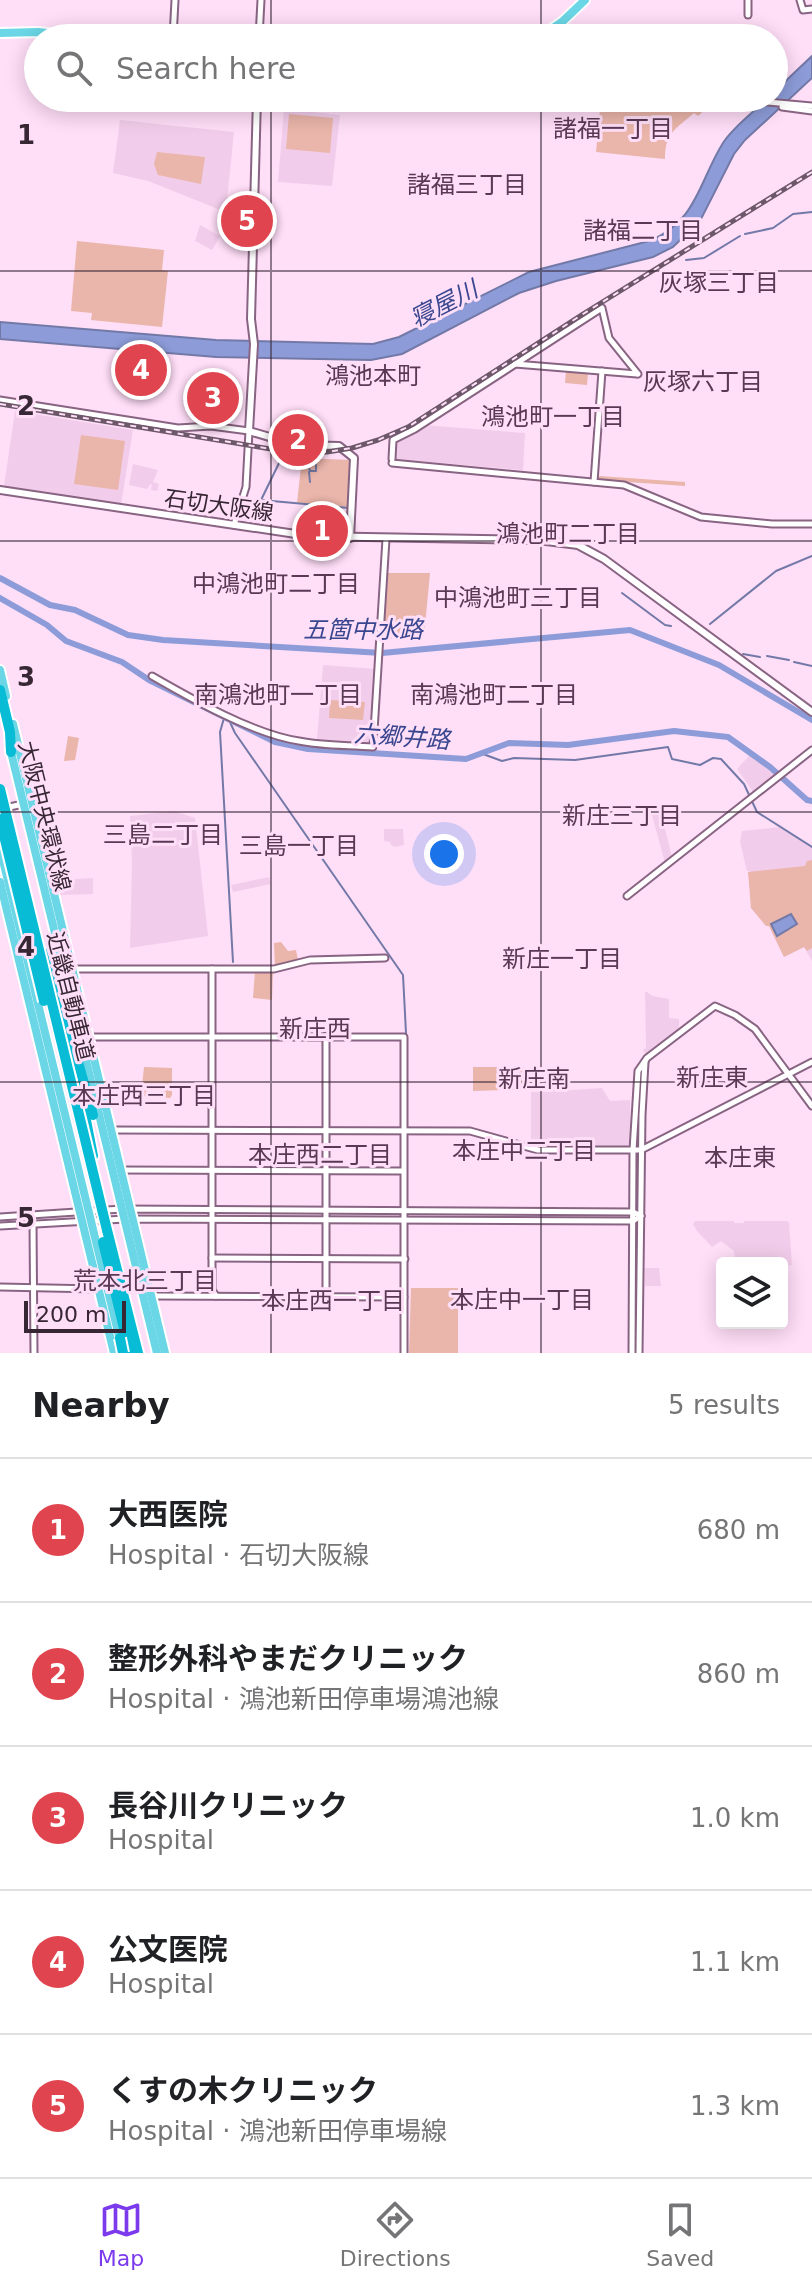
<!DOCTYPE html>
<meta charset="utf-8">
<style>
:root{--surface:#fff;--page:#f2f2f2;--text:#202124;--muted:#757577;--line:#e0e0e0;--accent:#7c3aed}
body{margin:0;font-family:"DejaVu Sans","Noto Sans JP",sans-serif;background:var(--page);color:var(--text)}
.controls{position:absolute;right:24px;bottom:24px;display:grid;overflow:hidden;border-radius:8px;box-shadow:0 4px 20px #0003}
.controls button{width:72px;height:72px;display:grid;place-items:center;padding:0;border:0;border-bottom:2px solid var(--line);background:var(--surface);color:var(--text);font:40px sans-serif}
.scale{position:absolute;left:24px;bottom:20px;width:102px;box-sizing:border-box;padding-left:8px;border:4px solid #372734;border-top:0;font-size:22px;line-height:28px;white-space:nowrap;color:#372734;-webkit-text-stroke:6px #ffdef8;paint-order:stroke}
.you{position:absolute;left:444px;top:854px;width:28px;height:28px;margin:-20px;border:6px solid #fff;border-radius:50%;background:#1a73e8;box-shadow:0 0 0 12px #1a73e833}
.badge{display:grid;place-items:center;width:52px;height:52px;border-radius:50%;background:var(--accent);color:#fff;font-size:26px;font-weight:700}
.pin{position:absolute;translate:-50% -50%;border:4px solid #fff;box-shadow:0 2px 8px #0006}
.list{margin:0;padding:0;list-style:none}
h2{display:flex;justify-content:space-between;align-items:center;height:104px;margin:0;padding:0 32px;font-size:34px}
h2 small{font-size:26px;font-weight:400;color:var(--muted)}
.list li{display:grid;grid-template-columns:52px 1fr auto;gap:24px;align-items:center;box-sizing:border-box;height:144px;padding:0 32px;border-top:2px solid var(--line)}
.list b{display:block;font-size:30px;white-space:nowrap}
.list p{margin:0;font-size:26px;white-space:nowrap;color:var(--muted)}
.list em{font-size:26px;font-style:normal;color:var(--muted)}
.icon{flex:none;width:44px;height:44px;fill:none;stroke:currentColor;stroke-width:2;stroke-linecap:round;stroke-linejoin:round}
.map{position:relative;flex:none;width:812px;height:1353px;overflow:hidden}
.search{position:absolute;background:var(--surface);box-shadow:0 4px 20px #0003;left:24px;right:24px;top:24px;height:88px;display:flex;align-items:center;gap:20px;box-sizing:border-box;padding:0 28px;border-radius:44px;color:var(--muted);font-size:30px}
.sheet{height:824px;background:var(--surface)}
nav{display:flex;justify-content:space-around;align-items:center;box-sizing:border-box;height:112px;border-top:2px solid var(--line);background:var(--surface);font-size:22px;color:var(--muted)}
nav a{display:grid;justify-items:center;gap:4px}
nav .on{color:var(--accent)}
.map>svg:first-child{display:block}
</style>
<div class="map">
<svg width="812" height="1353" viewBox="0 0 812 1353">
<rect width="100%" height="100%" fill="#ffdef8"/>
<g fill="#f2cdeb">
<polygon points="284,109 340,115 332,186 278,182"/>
<polygon points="120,120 234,132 227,201 223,211 148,181 113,173"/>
<polygon points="200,225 220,236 212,250 195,241"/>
<polygon points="15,411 133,430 121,505 4,486"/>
<polygon points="424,425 525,433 523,470 395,459 395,442"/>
<polygon points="133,464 158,470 153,482 159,484 157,491 151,490 152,485 150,484 147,489 129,485"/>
<polygon points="323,665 376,669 369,744 317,739"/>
<polygon points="750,755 776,776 754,793 737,769"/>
<polygon points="174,811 195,818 208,936 130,948 132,863 130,816"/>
<polygon points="652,815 661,815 669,844 672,858 665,863"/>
<polygon points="780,827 812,846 812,961 804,947 784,957 769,926 766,926 751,908 750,871 747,871 740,842 742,831"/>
<polygon points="384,829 403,829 404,845 395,847 391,845 390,842 384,841"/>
<polygon points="269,877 271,884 233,892 231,885"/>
<polygon points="93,878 93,894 60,895 57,880"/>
<polygon points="645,991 653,996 669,999 669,1018 679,1019 679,1030 646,1055 643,1050 646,1048"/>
<polygon points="548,1077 569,1078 570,1090 602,1088 610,1101 630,1100 630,1143 627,1146 539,1146 531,1143 531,1092 547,1092"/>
<polygon points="695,1221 734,1221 734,1223 744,1223 744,1221 787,1221 789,1222 792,1265 782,1267 782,1263 736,1263 734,1251 721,1241 712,1247 697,1231 693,1224"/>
<polygon points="645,1268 659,1268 661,1286 645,1286"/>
</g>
<g fill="#eab5aa">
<path d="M601 98H663L711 104 698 116 694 113C676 129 665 132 665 159L596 152Z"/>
<polygon points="289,114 333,118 330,153 286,149"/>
<polygon points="157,152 205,157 201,184 158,175 154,164"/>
<polygon points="77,241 164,250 162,270 168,271 162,327 91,320 92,313 71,311"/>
<polygon points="566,371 588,373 587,385 565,383"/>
<polygon points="81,435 125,441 118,490 74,484"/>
<polygon points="302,458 351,460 348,507 297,503"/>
<polygon points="599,476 685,482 685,486 599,480"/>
<polygon points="388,573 430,573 424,636 382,639"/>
<polygon points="330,700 365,702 363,720 329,718"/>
<polygon points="68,736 79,738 75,760 64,761"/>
<polygon points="812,860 812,948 807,951 804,947 784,957 769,926 766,926 751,908 748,872 805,866 807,861"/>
<polygon points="281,942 288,951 296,950 298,960 275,967 274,943"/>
<polygon points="255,971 273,972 272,1000 253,998"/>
<polygon points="144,1067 172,1068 172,1095 170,1098 141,1096"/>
<polygon points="473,1067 525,1067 527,1089 473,1091"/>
<polygon points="411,1288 458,1288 458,1353 409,1353"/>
</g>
<g fill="#8d9cd8" stroke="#7379a7" stroke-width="2">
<path d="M812 56V78L745 140 734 154 700 221 673 247 653 257 556 281 519 293 402 354 371 360 216 357 0 339V322L216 340 373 344 399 337 529 272 649 241C697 222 699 181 723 143 734 126 754 112 768 98H774V92Z"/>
<polygon points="791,914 797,924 777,936 771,924"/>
</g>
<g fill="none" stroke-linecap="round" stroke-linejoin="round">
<g stroke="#7379a7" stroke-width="2">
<polyline points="745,234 773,228 793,214 812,212"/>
<polyline points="686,260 704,258 740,236"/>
<polyline points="282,457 261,500 349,508 349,506"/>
<polyline points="308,464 310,471 316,471 316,465"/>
<polyline points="309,472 310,482"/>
<polyline points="622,593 665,625 671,626"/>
<polyline points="710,624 776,571 812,556"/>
<polyline points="743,654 760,657"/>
<polyline points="767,656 789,660"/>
<polyline points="794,662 812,666"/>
<polyline points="224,718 220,732 233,962"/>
<polyline points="229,720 235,733 403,975 406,1033"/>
<polyline points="483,754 502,761 514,758 575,760 668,747 672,759 700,765 713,758 721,759 744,784 757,812 812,847"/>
</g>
<g stroke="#8d9cd8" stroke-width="6">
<polyline points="0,578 50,605 75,610 128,635 163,640 382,653 630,630 719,665 812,720"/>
<polyline points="0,598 47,625 66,641 122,662 149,680 275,742 308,749 466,759 509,743 568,745 674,731 728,737 770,767 807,800 812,801"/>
</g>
<defs>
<g id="tertiary">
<polyline points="748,0 748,15"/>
<polyline points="800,0 803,10 812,9"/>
<polyline points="173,38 175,0"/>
<polyline points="259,38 261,0"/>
<polyline points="672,98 755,106"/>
<polyline points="722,98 812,106"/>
<polyline points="782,107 812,111"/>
<polyline points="515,364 637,374"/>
<polyline points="0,400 178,428 211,426 249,431 246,487 234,525"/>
<polyline points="392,459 393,440 415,429 602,308 609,338 638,374"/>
<polyline points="392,463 624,485 701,517 772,524 812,524"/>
<polyline points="594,482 602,371"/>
<path d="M152 676C192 699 253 734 299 741 323 746 348 745 373 747L386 539"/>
<polyline points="5,808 32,802"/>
<polyline points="627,896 812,750"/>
<polyline points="73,969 274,969 310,960 385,958"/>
<polyline points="212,969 212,1290 216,1296"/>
<polyline points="89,1037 404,1037 404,1353"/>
<polyline points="113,1130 470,1131 538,1150 641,1150 812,1062"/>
<polyline points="120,1170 403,1171"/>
<polyline points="0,1217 122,1209 633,1212 641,1216"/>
<polyline points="33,1222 34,1353"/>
<polyline points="0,1226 125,1219 633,1221 641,1216"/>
<polyline points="212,1258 405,1259"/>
<polyline points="0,1287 98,1289"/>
<polyline points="153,1296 404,1297"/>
<polyline points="326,1296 326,1036"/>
<polyline points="632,1353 633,1150 638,1071 647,1058 715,1006 735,1015 755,1029 812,1106"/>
<polyline points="639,1353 642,1115 645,1062"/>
</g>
<g id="secondary">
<polyline points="257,98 251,319 254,344 249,431 297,445 339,446 354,458 350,538"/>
<polyline points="0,490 309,536 538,540 578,545 604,559 812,712"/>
</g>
<g id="primary">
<polyline points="0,33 38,32 93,38"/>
<polyline points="539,38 563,21 585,0"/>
<polyline points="0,670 6,696"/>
<polyline points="13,724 165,1353"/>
<polyline points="10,748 157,1353"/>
<polyline points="0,848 120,1340"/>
<polyline points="0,882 114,1353"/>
</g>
<g id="motorway">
<polyline points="0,690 10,732 11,752"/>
<polyline points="44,953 65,1016 93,1115"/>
<polyline points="83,1105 93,1156"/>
<polyline points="107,1230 138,1353"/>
<polyline points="103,1242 130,1353"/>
</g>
</defs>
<use href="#tertiary" stroke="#886482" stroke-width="9"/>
<use href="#secondary" stroke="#886482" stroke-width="10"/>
<use href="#primary" stroke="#fff" stroke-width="12"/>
<use href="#motorway" stroke="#fff" stroke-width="14"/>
<use href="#tertiary" stroke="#fff" stroke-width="5"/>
<use href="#secondary" stroke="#fff" stroke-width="6"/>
<use href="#primary" stroke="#6bd7e6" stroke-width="8"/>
<use href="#motorway" stroke="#09bcd6" stroke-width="10"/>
<defs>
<polyline id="rail" points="0,404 289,452 327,452 352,448 378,440 408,427 583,314 812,172"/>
</defs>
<use href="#rail" stroke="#6d5869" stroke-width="5"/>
<use href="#rail" stroke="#ffdef8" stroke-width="2" stroke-dasharray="6" stroke-linecap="butt"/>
<defs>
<g id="motorway-bridge">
<polyline points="0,789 107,1230"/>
<polyline points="0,819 44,1001"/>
<polyline points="120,1338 123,1353"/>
</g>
</defs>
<use href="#motorway-bridge" stroke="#fff" stroke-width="14" stroke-linecap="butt"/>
<use href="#motorway-bridge" stroke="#09bcd6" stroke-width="10"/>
</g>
<path fill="none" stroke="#372734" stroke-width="2" stroke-opacity="0.55" d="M271 0V38M541 0V38M271 98V1353M541 98V1353M0 271H812M0 541H812M0 812H812M0 1082H812"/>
<g text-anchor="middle" stroke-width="6" stroke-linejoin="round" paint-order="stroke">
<g font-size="22" fill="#372734" stroke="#ffdef8">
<text transform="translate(219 505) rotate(8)" y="8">石切大阪線</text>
<text transform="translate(45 816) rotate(76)" y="8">大阪中央環状線</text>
<text transform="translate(71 996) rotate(76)" y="8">近畿自動車道</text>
</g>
<g font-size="24" fill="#5a3955" stroke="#ffdef8">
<text x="613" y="137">諸福一丁目</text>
<text x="467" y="193">諸福三丁目</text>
<text x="643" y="239">諸福二丁目</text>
<text x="719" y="291">灰塚三丁目</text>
<text x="373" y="384">鴻池本町</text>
<text x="703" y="390">灰塚六丁目</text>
<text x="553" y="425">鴻池町一丁目</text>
<text x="568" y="542">鴻池町二丁目</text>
<text x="276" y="592">中鴻池町二丁目</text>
<text x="518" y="606">中鴻池町三丁目</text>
<text x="278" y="703">南鴻池町一丁目</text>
<text x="494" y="703">南鴻池町二丁目</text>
<text x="622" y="824">新庄三丁目</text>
<text x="163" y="843">三島二丁目</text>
<text x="299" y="854">三島一丁目</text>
<text x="562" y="967">新庄一丁目</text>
<text x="315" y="1037">新庄西</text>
<text x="712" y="1086">新庄東</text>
<text x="534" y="1087">新庄南</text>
<text x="144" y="1104">本庄西三丁目</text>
<text x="524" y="1159">本庄中二丁目</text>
<text x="320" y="1163">本庄西二丁目</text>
<text x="740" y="1166">本庄東</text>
<text x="145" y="1289">荒本北三丁目</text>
<text x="522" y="1308">本庄中一丁目</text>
<text x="333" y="1309">本庄西一丁目</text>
</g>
<g font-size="24" font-style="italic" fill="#3a478f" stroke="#ffdef8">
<text transform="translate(444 304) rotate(-27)" y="8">寝屋川</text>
<text x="363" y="638">五箇中水路</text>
<text transform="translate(402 737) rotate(4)" y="8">六郷井路</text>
</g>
</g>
<g font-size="26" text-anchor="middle" font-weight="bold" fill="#372734" stroke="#ffdef8" stroke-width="6" stroke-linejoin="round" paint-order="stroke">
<text x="26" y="144">1</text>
<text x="26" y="415">2</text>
<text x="26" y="686">3</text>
<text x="26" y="956">4</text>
<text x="26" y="1227">5</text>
</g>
</svg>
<div class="controls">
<button><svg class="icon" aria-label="layers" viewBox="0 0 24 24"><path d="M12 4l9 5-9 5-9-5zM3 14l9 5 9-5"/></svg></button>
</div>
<div class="scale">200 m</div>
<div class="you"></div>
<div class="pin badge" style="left:322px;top:531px;background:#e0444e">1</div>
<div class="pin badge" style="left:298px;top:440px;background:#e0444e">2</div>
<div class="pin badge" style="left:213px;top:398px;background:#e0444e">3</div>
<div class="pin badge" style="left:141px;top:370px;background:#e0444e">4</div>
<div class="pin badge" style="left:247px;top:221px;background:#e0444e">5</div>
<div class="search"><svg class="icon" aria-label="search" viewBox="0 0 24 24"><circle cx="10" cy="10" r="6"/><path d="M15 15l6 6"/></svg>Search here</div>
</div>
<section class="sheet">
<h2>Nearby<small>5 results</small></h2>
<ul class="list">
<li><span class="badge" style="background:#e0444e">1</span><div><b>大西医院</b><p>Hospital · 石切大阪線</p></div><em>680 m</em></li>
<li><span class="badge" style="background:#e0444e">2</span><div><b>整形外科やまだクリニック</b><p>Hospital · 鴻池新田停車場鴻池線</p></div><em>860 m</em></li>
<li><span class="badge" style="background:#e0444e">3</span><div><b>長谷川クリニック</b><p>Hospital</p></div><em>1.0 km</em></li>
<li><span class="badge" style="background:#e0444e">4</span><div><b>公文医院</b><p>Hospital</p></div><em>1.1 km</em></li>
<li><span class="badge" style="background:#e0444e">5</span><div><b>くすの木クリニック</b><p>Hospital · 鴻池新田停車場線</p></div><em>1.3 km</em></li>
</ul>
</section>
<nav>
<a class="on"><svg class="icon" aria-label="map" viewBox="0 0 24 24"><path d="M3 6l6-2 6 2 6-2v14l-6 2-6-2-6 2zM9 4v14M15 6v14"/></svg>Map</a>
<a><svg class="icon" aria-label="directions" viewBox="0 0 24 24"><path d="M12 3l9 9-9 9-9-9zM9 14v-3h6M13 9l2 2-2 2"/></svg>Directions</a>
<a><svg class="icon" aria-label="saved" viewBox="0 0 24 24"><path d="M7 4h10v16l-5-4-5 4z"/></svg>Saved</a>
</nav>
